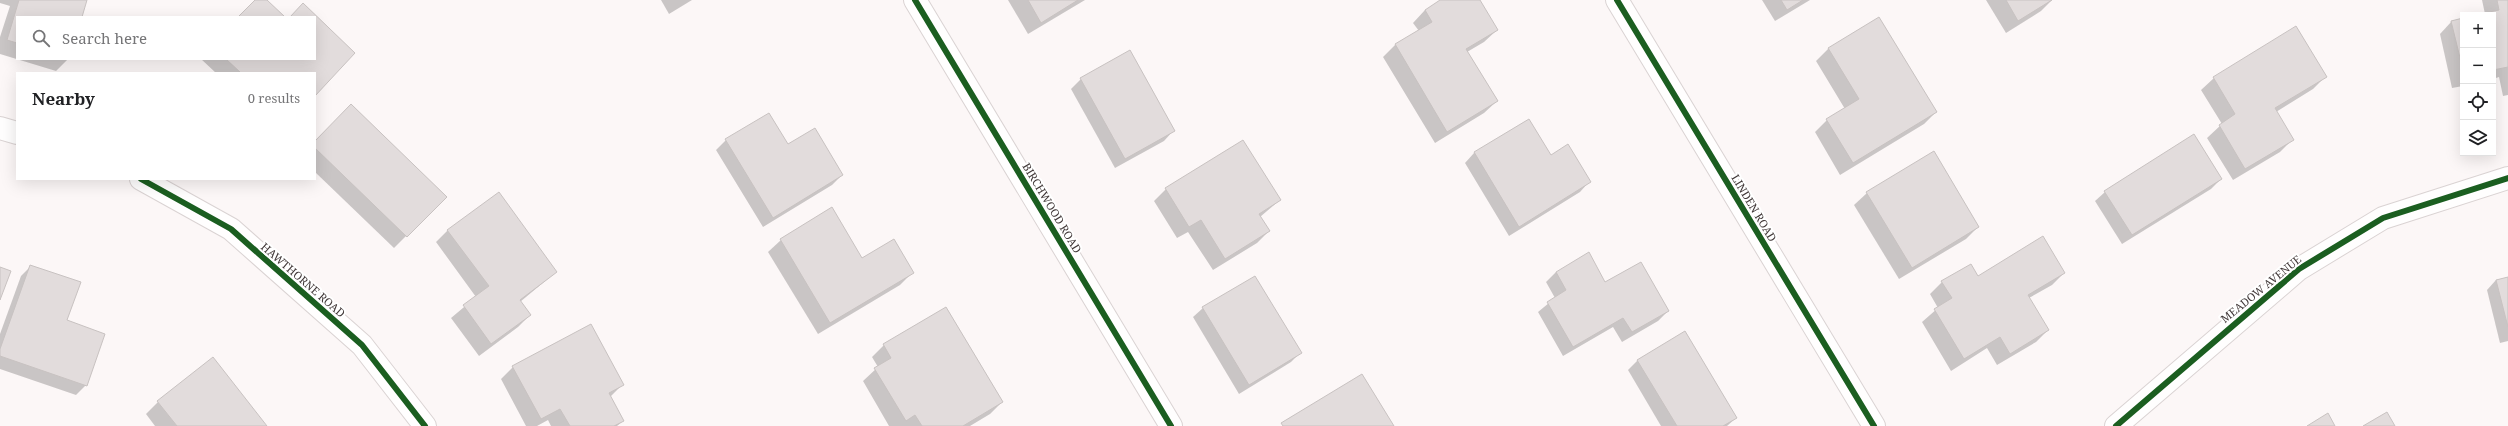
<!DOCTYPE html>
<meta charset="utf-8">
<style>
:root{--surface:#fff;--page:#f6f6f6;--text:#202124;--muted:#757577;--line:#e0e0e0}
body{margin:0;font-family:"Noto Serif",serif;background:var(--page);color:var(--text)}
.controls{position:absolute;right:12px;top:12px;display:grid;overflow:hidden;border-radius:0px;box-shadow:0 4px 16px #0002}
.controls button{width:36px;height:36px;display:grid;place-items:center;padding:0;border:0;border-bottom:1px solid var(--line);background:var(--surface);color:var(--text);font:20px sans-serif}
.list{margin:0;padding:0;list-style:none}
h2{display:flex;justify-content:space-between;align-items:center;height:52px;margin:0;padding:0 16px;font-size:17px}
h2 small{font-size:13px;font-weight:400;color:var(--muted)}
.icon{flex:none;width:22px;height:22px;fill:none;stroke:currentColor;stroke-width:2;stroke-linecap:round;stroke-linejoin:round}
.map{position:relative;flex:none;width:2508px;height:426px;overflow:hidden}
.search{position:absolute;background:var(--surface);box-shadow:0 4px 16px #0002;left:16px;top:16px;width:300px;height:44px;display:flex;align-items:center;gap:10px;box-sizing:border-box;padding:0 14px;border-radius:0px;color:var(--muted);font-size:15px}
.panel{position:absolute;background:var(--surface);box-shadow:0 4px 16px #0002;left:16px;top:72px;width:300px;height:108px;border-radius:0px}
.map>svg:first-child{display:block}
</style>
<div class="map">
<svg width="2508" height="426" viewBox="0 0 2508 426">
<rect width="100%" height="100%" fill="#fcf7f7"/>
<g fill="#0003">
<polygon points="0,0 86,0 81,17 17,17 17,59 68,59 56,71 0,54 0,37 10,6 0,3"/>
<polygon points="661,0 692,0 669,14"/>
<polygon points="1008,0 1085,0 1028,34"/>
<polygon points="1442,0 1479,0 1497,30 1484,42 1467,52 1497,101 1484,113 1435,143 1383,57 1395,45 1419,31 1413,23 1425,10"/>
<polygon points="1762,0 1810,0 1775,21"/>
<polygon points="1986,0 2052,0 2041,11 2006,33"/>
<polygon points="2482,0 2508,0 2508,95 2503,96 2499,77 2493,79 2493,15 2480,15 2485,14"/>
<polygon points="303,5 354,53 315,94 315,73 216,73 201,59 315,59 315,17 291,17"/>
<polygon points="1879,18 1936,112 1924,124 1840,175 1815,132 1827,120 1845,109 1816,61 1828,49"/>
<polygon points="2463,19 2463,86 2452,88 2440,34 2452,21"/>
<polygon points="1129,52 1173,131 1164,141 1115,168 1071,89 1081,79"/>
<polygon points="2325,77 2313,89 2276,112 2292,140 2280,152 2233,180 2207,138 2222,124 2201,90 2214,78"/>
<polygon points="768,115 788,146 842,175 832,185 763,227 716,150 726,140"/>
<polygon points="1528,120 1550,156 1589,182 1580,192 1509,236 1465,163 1474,153"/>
<polygon points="315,142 445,197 394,248 315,172"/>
<polygon points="2221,179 2211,189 2122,244 2095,201 2105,192"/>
<polygon points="1166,189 1280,200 1260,217 1269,231 1257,243 1213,270 1188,232 1177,238 1154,201"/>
<polygon points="1867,193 1978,227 1966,239 1899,279 1854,205"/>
<polygon points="448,230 556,272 520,302 530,315 518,327 479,356 451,318 476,297 436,242"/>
<polygon points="781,240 862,260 912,273 900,285 818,334 768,252"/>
<polygon points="31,266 66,321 86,385 76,395 0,369 0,334 21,276"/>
<polygon points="1556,272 1605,283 1668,311 1658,321 1622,342 1613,327 1563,356 1538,312 1555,298 1546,282"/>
<polygon points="2064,273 2052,285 2029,298 2048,330 2036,342 1997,365 1987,348 1951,371 1922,322 1938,308 1930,294 1942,282"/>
<polygon points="2508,278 2508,341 2500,343 2487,290 2496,280"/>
<polygon points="1203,308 1300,353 1291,362 1239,394 1193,317"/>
<polygon points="884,345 1002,402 990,414 970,426 889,426 863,381 878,367 872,357"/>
<polygon points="1638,360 1736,418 1727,426 1661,426 1628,370"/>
<polygon points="513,367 622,385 610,397 623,421 617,426 551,426 548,420 537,426 526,426 501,379"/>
<polygon points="158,402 266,426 155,426 146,414"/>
</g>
<g fill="#e2dcdc" stroke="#c8c2c1">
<polygon points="19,0 87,0 82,17 17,17 17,43 7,40"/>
<polygon points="255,0 267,0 285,17 238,17"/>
<polygon points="1028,0 1078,0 1041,23"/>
<polygon points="1440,0 1480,0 1498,30 1466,49 1498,101 1447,132 1395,44 1432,22 1425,10"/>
<polygon points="1781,0 1803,0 1787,10"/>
<polygon points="2006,0 2052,0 2018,21"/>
<polygon points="2497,0 2508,0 2508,67 2493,70 2493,15 2475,15 2499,10"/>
<polygon points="303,3 355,53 315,96 315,73 241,73 226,59 315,59 315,17 290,17"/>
<polygon points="1879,17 1937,112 1853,163 1826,119 1859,99 1828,48"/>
<polygon points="2463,18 2463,70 2451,21"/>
<polygon points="2296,26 2327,77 2275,108 2294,140 2245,169 2219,125 2235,114 2213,77"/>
<polygon points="1130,50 1175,131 1125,159 1080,78"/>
<polygon points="351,104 447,197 407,237 315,148 315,141"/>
<polygon points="769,113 788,144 815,128 843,175 773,218 725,139"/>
<polygon points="1529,119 1551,155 1568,144 1591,182 1519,227 1474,152"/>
<polygon points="2194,134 2222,179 2132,235 2104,191"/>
<polygon points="1243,140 1281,200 1259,214 1270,231 1225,259 1201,220 1189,227 1165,188"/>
<polygon points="1934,151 1979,227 1912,268 1866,192"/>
<polygon points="499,192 557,272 520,300 531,315 491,344 463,305 489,286 447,230"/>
<polygon points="832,207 862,258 894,239 914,273 830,323 780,239"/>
<polygon points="2043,236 2065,273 2028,295 2049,330 2010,354 2000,337 1964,359 1934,309 1952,298 1941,281 1971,264 1978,276"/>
<polygon points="1589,252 1605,282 1641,262 1669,311 1632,332 1623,318 1573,347 1547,302 1566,290 1556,272"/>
<polygon points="30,265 81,282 67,320 105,334 87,386 0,356 0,349"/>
<polygon points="0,267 11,271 0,300"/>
<polygon points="1255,276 1302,353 1249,385 1202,307"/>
<polygon points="2508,277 2508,327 2496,280"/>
<polygon points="946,307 1003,402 963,426 922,426 915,415 906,421 874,368 891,358 883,344"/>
<polygon points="591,324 624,385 609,393 624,421 614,426 570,426 560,409 541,419 512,366"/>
<polygon points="1685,331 1737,418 1723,426 1677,426 1637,360"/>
<polygon points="213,357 267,426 177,426 157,401"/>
<polygon points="1362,374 1394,426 1283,426 1281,423"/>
<polygon points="2387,412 2395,426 2363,426"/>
<polygon points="2328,413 2335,426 2307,426"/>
</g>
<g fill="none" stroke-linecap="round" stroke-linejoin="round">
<defs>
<g id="minor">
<polyline points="915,0 1171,426"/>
<polyline points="1617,0 1874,426"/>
<polyline points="0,128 17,133"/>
<polyline points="141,179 231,229 362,345 425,426"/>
<polyline points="2116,426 2299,269 2383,218 2508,178"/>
</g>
</defs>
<use href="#minor" stroke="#dad3d3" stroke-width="24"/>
<use href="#minor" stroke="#fffefe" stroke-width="22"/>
<defs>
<g id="cycleway">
<polyline points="915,0 1171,426"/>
<polyline points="1617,0 1874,426"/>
<polyline points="141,179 231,229 362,345 425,426"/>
<polyline points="2116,426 2299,269 2383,218 2508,178"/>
</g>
</defs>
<use href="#cycleway" stroke="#fff" stroke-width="8"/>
<use href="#cycleway" stroke="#1b5e20" stroke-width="6"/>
</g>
<g text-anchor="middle" stroke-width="4" stroke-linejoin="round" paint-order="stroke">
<g font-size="11" fill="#413838" stroke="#fff">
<text transform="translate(1052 208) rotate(59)" y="4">BIRCHWOOD ROAD</text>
<text transform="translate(1754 208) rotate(59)" y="4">LINDEN ROAD</text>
<text transform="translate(303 280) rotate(41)" y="4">HAWTHORNE ROAD</text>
<text transform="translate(2261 289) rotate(-39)" y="4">MEADOW AVENUE</text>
</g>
</g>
</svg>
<div class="controls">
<button>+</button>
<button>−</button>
<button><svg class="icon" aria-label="locate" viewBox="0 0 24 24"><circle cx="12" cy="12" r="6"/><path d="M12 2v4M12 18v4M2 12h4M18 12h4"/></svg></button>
<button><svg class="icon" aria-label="layers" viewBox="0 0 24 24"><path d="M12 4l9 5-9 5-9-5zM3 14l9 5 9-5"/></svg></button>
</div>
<div class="search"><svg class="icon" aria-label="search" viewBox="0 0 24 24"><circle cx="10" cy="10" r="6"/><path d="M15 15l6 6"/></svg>Search here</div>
<section class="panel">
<h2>Nearby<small>0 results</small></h2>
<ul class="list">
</ul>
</section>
</div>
